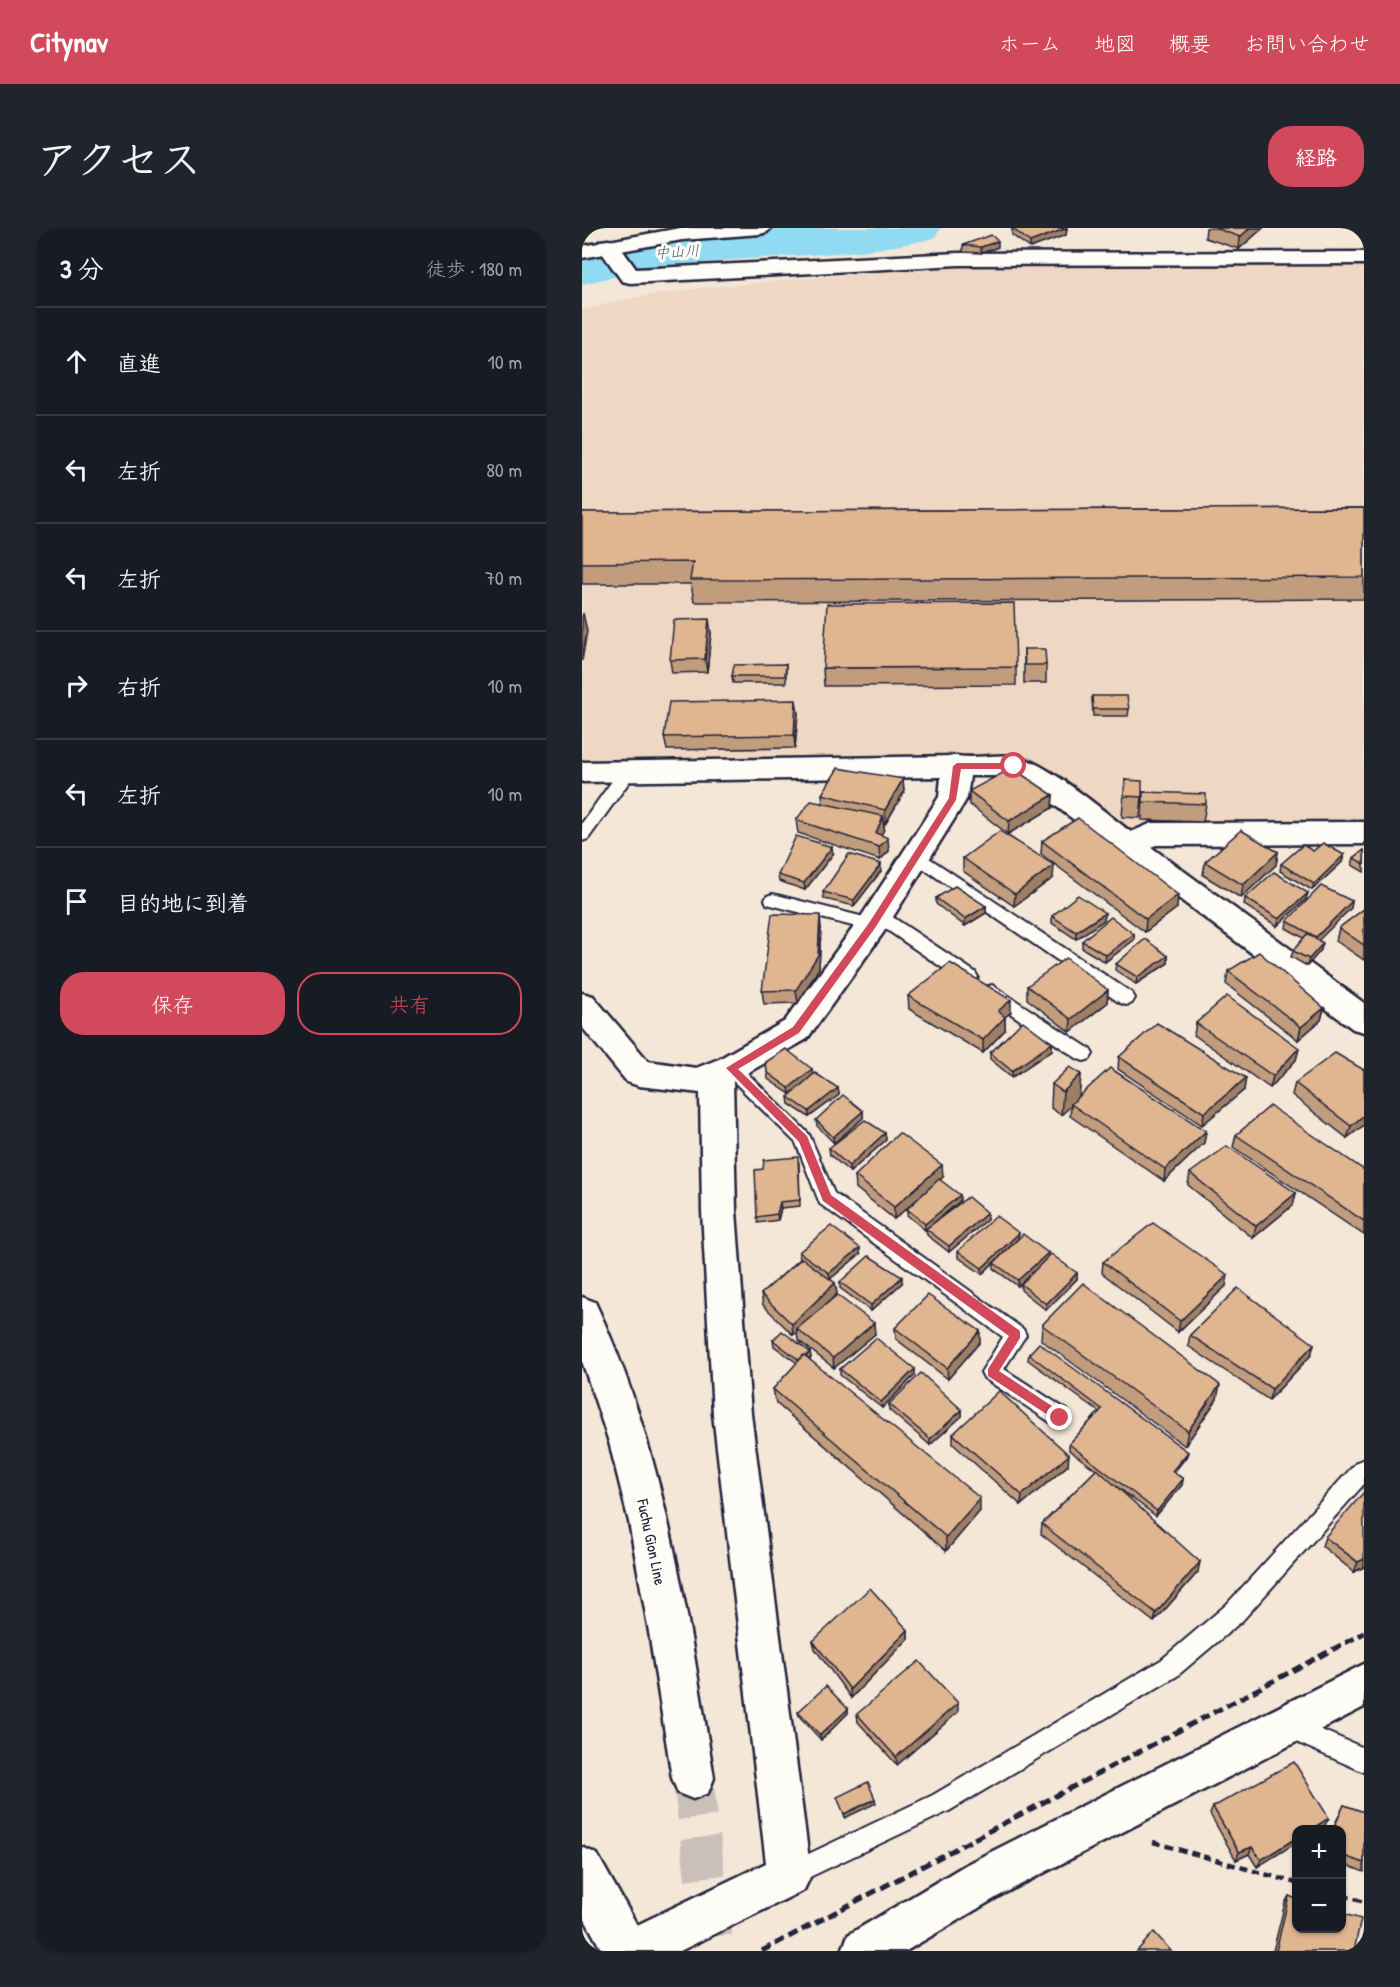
<!DOCTYPE html>
<html lang="ja">
<meta charset="utf-8">
<style>
:root{--surface:#171b24;--page:#20242c;--text:#f1f3f6;--muted:#9ea1a6;--line:#363941;--accent:#d1495b}
body{margin:0;font-family:"Patrick Hand","Klee One",sans-serif;background:var(--page);color:var(--text)}
.controls{position:absolute;right:18px;bottom:18px;display:grid;overflow:hidden;border-radius:12px;box-shadow:0 2px 4px #0004}
.controls button{width:54px;height:54px;display:grid;place-items:center;padding:0;border:0;border-bottom:2px solid var(--line);background:var(--surface);color:var(--text);font:30px sans-serif}
.stop{position:absolute;width:18px;height:18px;margin:-14px;border:4px solid #d1495b;border-radius:50%;background:#fff}
.stop.end{background:#d1495b;border-color:#fff;box-shadow:0 2px 6px #0008}
.list{margin:0;padding:0;list-style:none}
h2{display:flex;justify-content:space-between;align-items:center;height:78px;margin:0;padding:0 24px;font-size:26px}
h2 small{font-size:20px;font-weight:400;color:var(--muted)}
.list li{display:grid;grid-template-columns:39px 1fr auto;gap:18px;align-items:center;box-sizing:border-box;height:108px;padding:0 24px;border-top:2px solid var(--line)}
.list b{display:block;font-size:22px;white-space:nowrap}
.list em{font-size:20px;font-style:normal;color:var(--muted)}
.actions{display:flex;gap:12px;padding:18px 24px}
.actions a{flex:1;padding:14px 0;border:2px solid var(--accent);border-radius:24px;text-align:center;font-size:21px;color:var(--accent)}
.actions .main{background:var(--accent);color:#fff}
.icon{flex:none;width:33px;height:33px;fill:none;stroke:currentColor;stroke-width:2;stroke-linecap:round;stroke-linejoin:round}
.map{position:relative;flex:none;width:782px;height:1723px;overflow:hidden;border-radius:24px}
header{display:flex;align-items:center;gap:36px;box-sizing:border-box;height:84px;padding:0 30px;background:var(--accent);color:#fff}
header strong{font-size:28px}
nav{display:flex;gap:33px;margin-inline-start:auto;font-size:21px}
.intro{display:flex;align-items:center;justify-content:space-between;box-sizing:border-box;height:144px;padding:0 36px}
h1{margin:0;font-size:42px}
.button{padding:15px 27px;border-radius:24px;background:var(--accent);color:#fff;font-size:21px;font-weight:700}
main{display:flex;gap:36px;padding:0 36px}
aside{flex:1;background:var(--surface);border-radius:24px;box-shadow:0 2px 4px #0004}
.map>svg:first-child{display:block}
</style>
<header>
<strong>Citynav</strong>
<nav><a>ホーム</a><a>地図</a><a>概要</a><a>お問い合わせ</a></nav>
</header>
<div class="intro"><h1>アクセス</h1><a class="button">経路</a></div>
<main>
<aside>
<h2>3 分<small>徒歩 · 180 m</small></h2>
<ul class="list">
<li><svg class="icon" aria-label="ahead" viewBox="0 0 24 24"><path d="M12 20V5M6 11l6-6 6 6"/></svg><div><b>直進</b></div><em>10 m</em></li>
<li><svg class="icon" aria-label="left" viewBox="0 0 24 24"><path d="M17 20v-9H6M10 6l-5 5 5 5"/></svg><div><b>左折</b></div><em>80 m</em></li>
<li><svg class="icon" aria-label="left" viewBox="0 0 24 24"><path d="M17 20v-9H6M10 6l-5 5 5 5"/></svg><div><b>左折</b></div><em>70 m</em></li>
<li><svg class="icon" aria-label="right" viewBox="0 0 24 24"><path d="M7 20v-9h11M14 6l5 5-5 5"/></svg><div><b>右折</b></div><em>10 m</em></li>
<li><svg class="icon" aria-label="left" viewBox="0 0 24 24"><path d="M17 20v-9H6M10 6l-5 5 5 5"/></svg><div><b>左折</b></div><em>10 m</em></li>
<li><svg class="icon" aria-label="arrive" viewBox="0 0 24 24"><path d="M6 21V4h12l-3 4 3 4H6"/></svg><div><b>目的地に到着</b></div></li>
</ul>
<div class="actions"><a class="main">保存</a><a>共有</a></div>
</aside>
<div class="map">
<svg width="782" height="1723" viewBox="0 0 782 1723">
<rect width="100%" height="100%" fill="#f4e7d8"/>
<filter id="ink" filterUnits="userSpaceOnUse"><feTurbulence type="fractalNoise" baseFrequency=".0167" numOctaves="2"/><feDisplacementMap in="SourceGraphic" scale="12" xChannelSelector="R" yChannelSelector="G"/><feConvolveMatrix kernelMatrix="1 2 1 2 8 2 1 2 1" color-interpolation-filters="sRGB"/></filter>
<g filter="url(#ink)">
<polygon fill="#eed8c3" points="782,36 782,605 548,609 442,526 0,532 0,82 50,70 119,60 359,38"/>
<g fill="none" stroke-linecap="round" stroke-linejoin="round">
<path fill="#90dbf1" fill-rule="evenodd" d="M194 0H359L352 10C286 27 220 26 153 32 101 36 50 44 0 56V26L95 8Z"/>
<polyline stroke="#cac0b9" stroke-width="40" stroke-dasharray="40 20" stroke-linecap="butt" points="111,1550 132,1723"/>
<defs>
<g id="service">
<polygon points="46,538 52,539 54,543 52,547 6,611 0,613 0,595 40,539"/>
<polygon points="335,622 550,765 553,770 550,775 544,777 538,775 329,632 327,628 329,624"/>
<polygon points="191,666 290,691 289,688 291,684 297,682 303,684 393,744 396,749 393,754 387,756 381,754 298,697 296,701 290,703 185,676 183,672 185,668"/>
<polygon points="410,757 508,821 511,826 508,831 502,833 496,831 404,769 401,764 404,759"/>
<polygon points="149,833 155,835 227,906 252,965 441,1101 444,1107 422,1141 485,1182 488,1189 485,1196 478,1198 471,1196 402,1150 399,1144 421,1109 238,976 214,915 143,845 140,840 143,835"/>
<polygon points="782,1231 782,1256 660,1393 595,1448 367,1583 215,1655 207,1659 199,1655 195,1647 199,1639 351,1567 579,1432 644,1377 775,1234"/>
<polygon points="704,1487 782,1520 782,1544 696,1506 693,1498 696,1490"/>
</g>
<g id="minor">
<polygon points="26,12 34,13 54,41 376,25 782,24 782,36 376,37 48,55 40,53 15,18 18,13"/>
<path d="M375 528C393 531 413 526 431 528 462 531 522 584 549 604L570 595 782 594V616L574 617 569 619 782 775V804L771 801 447 558 428 548H388L385 570 381 577 301 705 225 811 151 853 154 983 169 1186 229 1647 222 1662 98 1723H20L0 1686V1619L15 1626 55 1697 184 1635 131 1186 120 983 118 865 57 858 45 854 0 799V765L11 768 66 833 114 840 137 831 203 793 279 689 357 569 359 549 0 554V534Z"/>
<polygon points="782,1436 782,1479 417,1668 324,1723 260,1723 266,1707 385,1636"/>
</g>
<polygon id="tertiary" points="98,0 189,0 185,4 178,6 100,12 0,30 0,18"/>
<path id="secondary" d="M0 1069 13 1074C83 1222 106 1389 132 1550L126 1565 111 1571 96 1565 90 1550 67 1404 47 1294 27 1214 0 1133Z"/>
</defs>
<use href="#service" stroke="#22223b" stroke-width="4"/>
<use href="#minor" stroke="#22223b" stroke-width="5"/>
<use href="#tertiary" stroke="#22223b" stroke-width="5"/>
<use href="#secondary" stroke="#22223b" stroke-width="5"/>
<g stroke="#22223b" stroke-width="4.5" stroke-dasharray="8 5" stroke-linecap="butt">
<polyline points="571,1614 714,1655"/>
<polyline points="760,1667 782,1674"/>
</g>
<use href="#service" fill="#fdfcf7" fill-rule="evenodd"/>
<use href="#minor" fill="#fdfcf7" fill-rule="evenodd"/>
<use href="#tertiary" fill="#fdfcf7" fill-rule="evenodd"/>
<use href="#secondary" fill="#fdfcf7" fill-rule="evenodd"/>
<polyline stroke="#22223b" stroke-width="5" stroke-dasharray="10 5" stroke-linecap="butt" points="180,1723 782,1405"/>
</g>
<g fill="#c19d7d" stroke="#22223b" stroke-width="1.5">
<polygon points="430,0 485,0 484,7 448,20 430,7"/>
<polygon points="624,0 681,0 657,21 623,10"/>
<polygon points="381,17 416,19 399,25 381,24"/>
<polygon points="782,280 782,371 112,374 109,356 0,356 0,284"/>
<polygon points="129,405 125,444 90,445 88,432"/>
<polygon points="442,421 464,437 464,455 442,455"/>
<polygon points="204,436 204,455 151,455 150,448"/>
<polygon points="434,439 434,457 242,458 241,440"/>
<polygon points="510,468 547,481 546,488 511,488"/>
<polygon points="216,485 213,520 85,522 82,509"/>
<polygon points="321,551 322,564 304,595 302,594 302,601 299,607 307,623 298,632 216,605 214,592 241,576 240,566"/>
<polygon points="543,552 560,569 558,590 540,589"/>
<polygon points="387,563 471,567 470,580 426,606 387,576"/>
<polygon points="561,564 624,576 621,594 560,592"/>
<polygon points="460,613 595,680 563,704 459,626"/>
<polygon points="782,622 782,644 770,637 772,630"/>
<polygon points="731,623 762,627 760,634 730,662 698,643 699,636"/>
<polygon points="696,624 694,637 659,670 621,647 623,634"/>
<polygon points="251,626 223,662 197,653 196,647"/>
<polygon points="381,630 471,650 432,678 381,643"/>
<polygon points="299,643 272,678 242,671 241,664"/>
<polygon points="354,670 404,678 404,685 383,698 354,676"/>
<polygon points="663,670 724,671 695,698 662,677"/>
<polygon points="770,673 769,680 736,712 739,722 725,738 709,729 711,723 722,710 704,700 705,693"/>
<polygon points="782,681 782,732 754,713 757,700"/>
<polygon points="470,688 522,692 494,711 470,695"/>
<polygon points="239,700 237,740 216,775 182,776 180,763"/>
<polygon points="552,706 552,712 523,734 500,720 500,713"/>
<polygon points="586,728 586,735 554,756 533,742 534,736"/>
<polygon points="646,743 742,780 739,792 716,812 644,756"/>
<polygon points="445,758 526,762 525,775 488,804 445,771"/>
<polygon points="326,768 429,784 423,789 423,802 401,825 327,781"/>
<polygon points="614,795 717,820 714,832 688,860 612,807"/>
<polygon points="470,815 470,822 430,849 408,831 408,825"/>
<polygon points="537,829 662,862 620,897 536,841"/>
<polygon points="184,834 230,841 231,848 208,866 186,851"/>
<polygon points="782,842 782,897 765,910 710,867 713,855"/>
<polygon points="499,846 497,868 624,903 622,915 582,953 488,888 489,878 479,887 469,880 470,856"/>
<polygon points="256,860 257,867 227,889 207,876 206,869"/>
<polygon points="281,883 281,890 252,915 235,898 234,892"/>
<polygon points="303,905 304,912 268,944 248,927 247,920"/>
<polygon points="654,907 782,942 782,1007 651,919"/>
<polygon points="217,935 218,978 199,980 196,992 176,995 175,989"/>
<polygon points="608,945 714,965 711,977 671,1010 606,957"/>
<polygon points="273,948 361,949 358,952 378,973 343,1002 325,987 325,981 336,970 312,991 274,960"/>
<polygon points="405,985 405,992 367,1024 345,1007 344,1001"/>
<polygon points="436,1010 466,1025 465,1030 495,1045 495,1051 464,1082 439,1062 439,1056 458,1037 436,1058 412,1041 412,1035 423,1024 400,1046 376,1029 376,1023"/>
<polygon points="217,1024 278,1026 248,1051 253,1055 255,1066 245,1075 293,1106 252,1140 216,1112 215,1104 211,1107 181,1077 179,1066 218,1031"/>
<polygon points="521,1034 644,1058 596,1104 520,1045"/>
<polygon points="258,1054 320,1055 289,1083 258,1060"/>
<polygon points="460,1097 635,1171 603,1218 459,1112"/>
<polygon points="313,1100 398,1114 366,1151 314,1111"/>
<polygon points="608,1107 732,1116 729,1127 687,1172 606,1118"/>
<polygon points="191,1112 228,1124 229,1130 227,1131 398,1283 364,1323 194,1175 191,1161 215,1135 192,1118"/>
<polygon points="447,1126 606,1224 604,1229 592,1244 601,1251 600,1257 574,1288 534,1258 616,1344 572,1394 459,1306 460,1296 514,1242 487,1222 487,1216 517,1184 446,1132"/>
<polygon points="258,1141 333,1147 300,1180 258,1147"/>
<polygon points="307,1176 380,1182 380,1188 348,1217 307,1182"/>
<polygon points="371,1206 486,1237 439,1277 371,1216"/>
<polygon points="743,1309 782,1339 772,1344 740,1318"/>
<polygon points="326,1402 326,1411 269,1470 233,1421 231,1413"/>
<polygon points="266,1481 266,1485 239,1512 217,1488 216,1484"/>
<polygon points="376,1484 315,1537 276,1494 275,1486"/>
<polygon points="762,1577 782,1584 782,1644 759,1635 759,1602 750,1602"/>
<polygon points="631,1579 743,1597 736,1602 714,1602 675,1639 667,1626 654,1632 628,1586"/>
<polygon points="707,1668 772,1723 691,1723 703,1675"/>
</g>
<g fill="#9d7f66" stroke="#22223b" stroke-width="1.5">
<polygon points="485,0 484,7 448,20 448,14"/>
<polygon points="668,0 681,0 657,21 658,9"/>
<polygon points="416,13 416,19 399,25 399,19"/>
<polygon points="1,385 5,403 0,433 0,390"/>
<polygon points="127,391 129,405 125,444 123,431"/>
<polygon points="214,472 216,485 213,520 212,507"/>
<polygon points="321,551 322,564 304,595 303,582"/>
<polygon points="471,567 470,580 426,606 427,593"/>
<polygon points="301,588 302,601 294,618 294,605"/>
<polygon points="306,610 307,623 298,632 297,619"/>
<polygon points="250,619 251,626 223,662 222,655"/>
<polygon points="696,624 694,637 659,670 661,657"/>
<polygon points="762,627 760,634 730,662 732,656"/>
<polygon points="299,636 299,643 272,678 272,672"/>
<polygon points="472,637 471,650 432,678 433,666"/>
<polygon points="726,665 724,671 695,698 697,691"/>
<polygon points="596,667 595,680 563,704 564,691"/>
<polygon points="770,673 769,680 733,716 734,709"/>
<polygon points="404,678 404,685 383,698 383,691"/>
<polygon points="523,685 522,692 494,711 494,704"/>
<polygon points="238,687 239,700 237,740 216,775 214,762"/>
<polygon points="552,706 552,712 523,734 524,727"/>
<polygon points="741,715 739,722 725,738 727,731"/>
<polygon points="586,728 586,735 554,756 555,749"/>
<polygon points="526,762 525,775 488,804 489,791"/>
<polygon points="429,772 429,784 423,789 423,802 401,825 401,812 416,783"/>
<polygon points="742,780 739,792 716,812 719,799"/>
<polygon points="470,815 470,822 430,849 430,843"/>
<polygon points="717,820 714,832 688,860 691,848"/>
<polygon points="230,841 231,848 208,866 207,860"/>
<polygon points="499,846 497,870 489,876 489,878 479,887 481,864"/>
<polygon points="664,850 662,862 620,897 622,885"/>
<polygon points="256,860 257,867 227,889 227,883"/>
<polygon points="281,883 281,890 252,915 251,909"/>
<polygon points="782,887 782,897 765,910 769,898"/>
<polygon points="624,903 622,915 582,953 583,941"/>
<polygon points="303,905 304,912 268,944 267,938"/>
<polygon points="360,937 361,949 312,991 312,979"/>
<polygon points="714,965 711,977 671,1010 674,998"/>
<polygon points="378,967 378,973 343,1002 343,996"/>
<polygon points="198,974 199,980 196,992 195,986"/>
<polygon points="405,985 405,992 367,1024 367,1018"/>
<polygon points="437,1005 436,1011 400,1046 400,1040"/>
<polygon points="278,1020 278,1026 248,1051 247,1045"/>
<polygon points="466,1025 465,1031 436,1058 436,1052"/>
<polygon points="495,1045 495,1051 464,1082 464,1076"/>
<polygon points="646,1047 644,1058 596,1104 598,1093"/>
<polygon points="320,1049 320,1055 289,1083 289,1077"/>
<polygon points="253,1055 255,1066 216,1102 215,1101 215,1104 211,1107 210,1096"/>
<polygon points="292,1095 293,1106 252,1140 251,1130"/>
<polygon points="398,1103 398,1114 366,1151 365,1140"/>
<polygon points="732,1116 729,1127 687,1172 690,1161"/>
<polygon points="228,1124 229,1130 220,1139 219,1133"/>
<polygon points="333,1141 333,1147 300,1180 299,1174"/>
<polygon points="638,1157 635,1171 603,1218 606,1203"/>
<polygon points="380,1182 380,1188 348,1217 348,1211"/>
<polygon points="606,1224 604,1229 589,1248 590,1243"/>
<polygon points="487,1227 486,1237 439,1277 440,1267"/>
<polygon points="601,1251 600,1257 574,1288 575,1283"/>
<polygon points="398,1270 398,1283 364,1323 364,1309"/>
<polygon points="782,1331 782,1339 772,1344 776,1334"/>
<polygon points="618,1334 616,1344 572,1394 574,1385"/>
<polygon points="326,1402 326,1411 269,1470 268,1461"/>
<polygon points="376,1475 376,1484 315,1537 314,1529"/>
<polygon points="266,1481 266,1485 239,1512 238,1507"/>
<polygon points="293,1571 294,1575 263,1590 262,1586"/>
<polygon points="747,1590 743,1597 736,1602 728,1602"/>
<polygon points="714,1610 714,1615 675,1639 679,1632"/>
<polygon points="670,1619 667,1626 654,1632 657,1624"/>
</g>
<g fill="#e0b691" stroke="#22223b" stroke-width="1.5">
<polygon points="430,0 485,0 448,14"/>
<polygon points="633,0 668,0 658,9"/>
<polygon points="409,7 416,13 399,19 381,17"/>
<polygon points="782,280 782,349 108,352 111,334 0,335 0,284"/>
<polygon points="432,375 434,439 241,440 245,376"/>
<polygon points="127,391 123,431 88,432 92,392"/>
<polygon points="442,421 463,421 464,437 443,437"/>
<polygon points="204,436 203,448 150,448 152,437"/>
<polygon points="510,468 545,468 547,481 511,481"/>
<polygon points="214,472 212,507 82,509 87,474"/>
<polygon points="256,540 321,551 303,582 240,566"/>
<polygon points="430,540 471,567 427,593 387,563"/>
<polygon points="543,552 560,553 560,569 542,568"/>
<polygon points="561,564 624,566 624,576 561,574"/>
<polygon points="229,573 301,588 294,605 306,610 297,619 214,592"/>
<polygon points="496,590 596,667 564,691 460,613"/>
<polygon points="659,602 696,624 661,657 623,634"/>
<polygon points="418,603 472,637 433,666 381,630"/>
<polygon points="214,608 250,619 222,655 196,647"/>
<polygon points="741,615 762,627 732,656 699,636 721,617 731,623"/>
<polygon points="782,622 782,636 772,630"/>
<polygon points="267,626 299,636 272,672 241,664"/>
<polygon points="692,644 726,665 697,691 663,670"/>
<polygon points="373,658 404,678 383,691 354,670"/>
<polygon points="739,658 770,673 734,709 705,693"/>
<polygon points="496,667 523,685 494,704 470,688"/>
<polygon points="782,681 782,717 757,700"/>
<polygon points="190,686 238,687 236,727 214,762 180,763"/>
<polygon points="529,689 552,706 524,727 500,713"/>
<polygon points="725,706 741,715 727,731 711,723"/>
<polygon points="563,711 586,728 555,749 534,736"/>
<polygon points="677,724 742,780 719,799 646,743"/>
<polygon points="484,730 526,762 489,791 445,758"/>
<polygon points="368,735 429,772 416,783 423,789 401,812 326,768"/>
<polygon points="645,768 717,820 691,848 614,795"/>
<polygon points="441,793 470,815 430,843 408,825"/>
<polygon points="575,795 664,850 622,885 537,829"/>
<polygon points="204,821 230,841 207,860 185,844 184,834"/>
<polygon points="753,825 782,842 782,887 769,898 713,855"/>
<polygon points="488,839 499,846 481,864 470,856"/>
<polygon points="528,840 624,903 583,941 489,876"/>
<polygon points="233,845 256,860 227,883 206,869"/>
<polygon points="261,867 281,883 251,909 234,892"/>
<polygon points="688,878 782,942 782,993 654,907"/>
<polygon points="283,892 303,905 267,938 247,920"/>
<polygon points="317,905 360,937 312,979 273,948"/>
<polygon points="645,918 714,965 674,998 608,945"/>
<polygon points="216,929 218,972 198,974 195,986 175,989 173,942 181,941 182,932"/>
<polygon points="357,951 378,967 343,996 325,981"/>
<polygon points="386,969 405,985 367,1018 344,1001"/>
<polygon points="414,988 437,1005 400,1040 376,1023"/>
<polygon points="571,995 646,1047 598,1093 521,1034"/>
<polygon points="249,998 278,1020 247,1045 217,1024"/>
<polygon points="441,1006 466,1025 436,1052 412,1035"/>
<polygon points="469,1026 495,1045 464,1076 439,1056"/>
<polygon points="287,1028 320,1049 289,1077 258,1054"/>
<polygon points="220,1030 253,1055 210,1096 179,1066"/>
<polygon points="501,1055 638,1157 606,1203 460,1097"/>
<polygon points="656,1060 732,1116 690,1161 608,1107"/>
<polygon points="255,1067 292,1095 251,1130 215,1101"/>
<polygon points="346,1067 398,1103 365,1140 313,1100"/>
<polygon points="200,1103 228,1124 224,1128 222,1127 217,1132 191,1112"/>
<polygon points="294,1110 333,1141 299,1174 258,1141"/>
<polygon points="457,1115 606,1224 590,1243 601,1251 575,1283 487,1216 520,1181 447,1126"/>
<polygon points="222,1127 398,1270 364,1309 191,1161"/>
<polygon points="339,1145 380,1182 348,1211 307,1176"/>
<polygon points="417,1163 487,1227 440,1267 371,1206"/>
<polygon points="515,1241 618,1334 574,1385 460,1296"/>
<polygon points="782,1264 782,1331 776,1334 743,1309"/>
<polygon points="288,1360 326,1402 268,1461 231,1413"/>
<polygon points="337,1433 376,1475 314,1529 275,1486"/>
<polygon points="244,1458 266,1481 238,1507 216,1484"/>
<polygon points="712,1534 747,1590 728,1602 714,1602 714,1610 679,1632 670,1619 657,1624 631,1579"/>
<polygon points="286,1554 293,1571 262,1586 255,1569"/>
<polygon points="762,1577 782,1584 782,1635 759,1627 759,1602 751,1602"/>
<polygon points="707,1668 714,1671 714,1701 759,1701 759,1685 779,1691 772,1723 694,1723"/>
<polygon points="572,1704 589,1723 555,1723"/>
</g>
</g>
<polygon fill="#d1495b" points="375,535 432,535 436,538 432,541 379,541 374,572 293,700 217,805 156,841 225,908 249,967 438,1103 438,1110 417,1143 482,1186 482,1193 478,1195 406,1148 406,1141 427,1108 241,973 217,914 144,840 211,799 287,695 367,570 371,538"/>
<g text-anchor="middle" stroke-width="6" stroke-linejoin="round" paint-order="stroke">
<g font-size="15" font-style="italic" fill="#435a72" stroke="#fdfcf7">
<text transform="translate(95 24) rotate(-4)" y="5">中山川</text>
</g>
<g font-size="16" fill="#22223b" stroke="#fdfcf7">
<text transform="translate(70 1314) rotate(78)" y="6">Fuchu Gion Line</text>
</g>
</g>
</svg>
<div class="controls">
<button>+</button>
<button>−</button>
</div>
<div class="stop" style="left:432px;top:538px"></div>
<div class="stop end" style="left:478px;top:1190px"></div>
</div>
</main>
